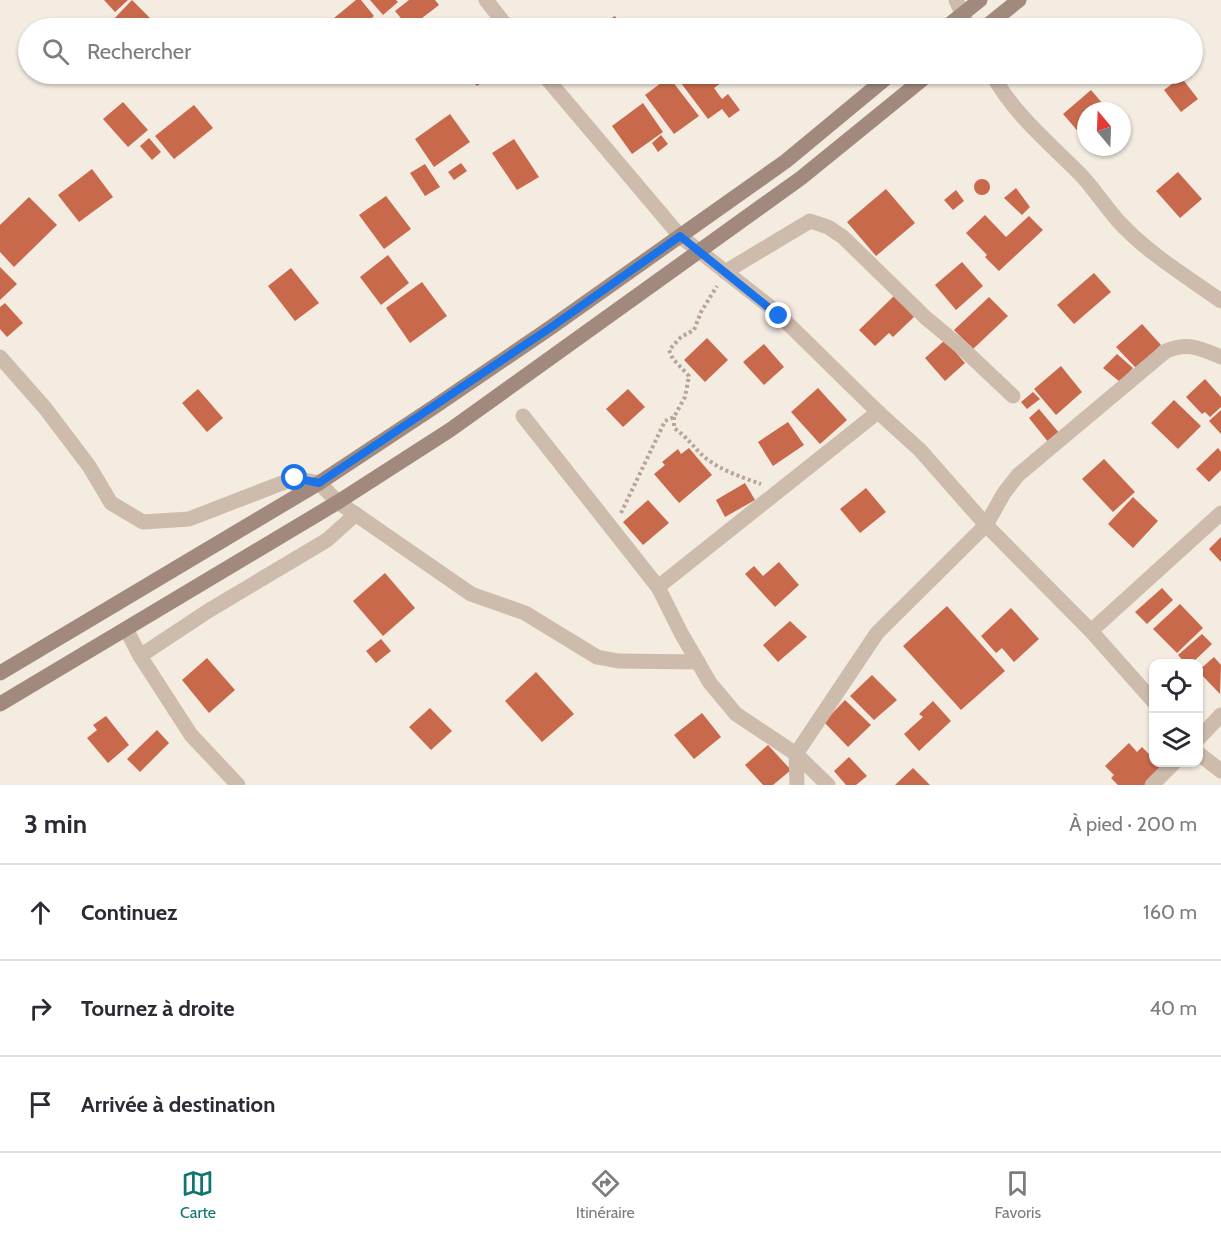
<!DOCTYPE html>
<html lang="fr">
<meta charset="utf-8">
<style>
:root{--surface:#fff;--page:#f7f7f7;--text:#2b2b33;--muted:#7c7c81;--line:#e1e1e2;--accent:#0f766e}
body{margin:0;font-family:Cabin,sans-serif;background:var(--page);color:var(--text)}
.controls{position:absolute;right:18px;bottom:18px;display:grid;overflow:hidden;border-radius:12px;box-shadow:0 2px 4px #0004}
.controls button{width:54px;height:54px;display:grid;place-items:center;padding:0;border:0;border-bottom:2px solid var(--line);background:var(--surface);color:var(--text);font:30px sans-serif}
.compass{position:absolute;left:1077px;top:102px;width:54px;height:54px;border-radius:50%;background:var(--surface);box-shadow:0 2px 4px #0004;rotate:341deg}
.stop{position:absolute;width:18px;height:18px;margin:-14px;border:4px solid #1a73e8;border-radius:50%;background:#fff}
.stop.end{background:#1a73e8;border-color:#fff;box-shadow:0 2px 6px #0008}
.list{margin:0;padding:0;list-style:none}
h2{display:flex;justify-content:space-between;align-items:center;height:78px;margin:0;padding:0 24px;font-size:26px}
h2 small{font-size:20px;font-weight:400;color:var(--muted)}
.list li{display:grid;grid-template-columns:39px 1fr auto;gap:18px;align-items:center;box-sizing:border-box;height:96px;padding:0 24px;border-top:2px solid var(--line)}
.list b{display:block;font-size:22px;white-space:nowrap}
.list em{font-size:20px;font-style:normal;color:var(--muted)}
.icon{flex:none;width:33px;height:33px;fill:none;stroke:currentColor;stroke-width:2;stroke-linecap:round;stroke-linejoin:round}
.map{position:relative;flex:none;width:1221px;height:785px;overflow:hidden}
.search{position:absolute;background:var(--surface);box-shadow:0 2px 4px #0004;left:18px;right:18px;top:18px;height:66px;display:flex;align-items:center;gap:15px;box-sizing:border-box;padding:0 21px;border-radius:33px;color:var(--muted);font-size:22px}
.sheet{height:366px;background:var(--surface)}
nav{display:flex;justify-content:space-around;align-items:center;box-sizing:border-box;height:84px;border-top:2px solid var(--line);background:var(--surface);font-size:16px;color:var(--muted)}
nav a{display:grid;justify-items:center;gap:3px}
nav .on{color:var(--accent)}
.map>svg:first-child{display:block}
</style>
<div class="map">
<svg width="1221" height="785" viewBox="0 0 1221 785">
<rect width="100%" height="100%" fill="#f4ebe1"/>
<g fill="#c8694b">
<polygon points="104,0 128,0 115,12"/>
<polygon points="132,0 160,28 118,28 111,22"/>
<polygon points="356,0 361,0 374,16 359,28 343,28 334,18"/>
<polygon points="370,0 396,0 398,2 383,15"/>
<polygon points="409,0 435,0 439,5 409,28 395,11"/>
<polygon points="615,16 622,28 595,28"/>
<polygon points="467,74 493,74 477,86"/>
<polygon points="685,74 714,74 721,83 714,88 722,99 728,94 740,110 729,118 722,109 708,119 678,79"/>
<polygon points="669,77 699,116 674,134 645,95"/>
<polygon points="1181,77 1198,99 1181,112 1164,90"/>
<polygon points="1091,90 1109,111 1086,111 1086,132 1082,136 1063,114"/>
<polygon points="123,102 148,130 128,147 103,119"/>
<polygon points="643,103 663,132 632,154 612,126"/>
<polygon points="194,105 213,128 174,159 155,136"/>
<polygon points="450,114 470,142 434,167 415,139"/>
<polygon points="661,135 668,144 658,152 652,143"/>
<polygon points="149,138 161,152 152,160 140,146"/>
<polygon points="514,139 539,177 517,190 492,153"/>
<polygon points="461,163 467,171 454,180 448,172"/>
<polygon points="425,164 440,187 425,196 410,173"/>
<polygon points="92,169 113,197 79,222 58,195"/>
<polygon points="1178,172 1202,199 1180,218 1156,191"/>
<circle cx="982" cy="187" r="8"/>
<polygon points="1016,188 1030,207 1022,215 1004,198"/>
<polygon points="886,189 915,223 876,256 847,222"/>
<polygon points="956,190 964,201 953,210 944,200"/>
<polygon points="386,196 411,229 384,249 359,215"/>
<polygon points="29,197 57,225 14,267 0,252 0,225"/>
<polygon points="985,215 1006,237 1029,216 1043,230 999,271 985,257 987,255 966,233"/>
<polygon points="388,255 409,283 381,305 360,277"/>
<polygon points="962,262 983,286 956,310 935,285"/>
<polygon points="0,267 17,284 0,300"/>
<polygon points="291,268 319,303 295,321 268,286"/>
<polygon points="1094,273 1111,292 1074,324 1057,305"/>
<polygon points="422,282 447,316 410,343 386,308"/>
<polygon points="894,296 914,317 893,337 889,333 875,346 859,330"/>
<polygon points="989,297 1008,316 973,349 954,330"/>
<polygon points="5,303 23,323 7,337 0,329 0,307"/>
<polygon points="1142,324 1161,345 1136,368 1116,347"/>
<polygon points="707,338 728,360 705,382 684,360"/>
<polygon points="945,340 965,363 945,381 925,358"/>
<polygon points="764,344 784,367 764,385 743,362"/>
<polygon points="1117,354 1133,368 1120,382 1103,368"/>
<polygon points="1061,366 1082,392 1056,415 1034,389"/>
<polygon points="1205,379 1221,397 1221,407 1210,417 1205,412 1202,414 1186,397"/>
<polygon points="818,388 847,420 820,444 791,412"/>
<polygon points="198,389 223,418 207,432 182,403"/>
<polygon points="628,389 645,407 623,427 606,409"/>
<polygon points="1033,392 1040,399 1027,409 1021,402"/>
<polygon points="1174,400 1201,426 1178,449 1151,423"/>
<polygon points="1039,409 1060,434 1049,443 1029,418"/>
<polygon points="1221,410 1221,434 1209,421"/>
<polygon points="788,422 804,445 773,466 758,442"/>
<polygon points="689,448 712,475 679,503 654,474 665,465 662,462 678,449 681,454"/>
<polygon points="1218,448 1221,452 1221,470 1209,482 1196,469"/>
<polygon points="1104,459 1135,492 1113,512 1082,479"/>
<polygon points="745,483 755,500 725,517 716,500"/>
<polygon points="866,488 886,512 860,533 840,509"/>
<polygon points="1133,497 1158,521 1133,548 1108,524"/>
<polygon points="648,500 669,523 643,545 623,522"/>
<polygon points="1221,537 1221,562 1209,549"/>
<polygon points="779,562 799,585 775,607 745,574 754,566 763,576"/>
<polygon points="385,573 415,608 383,636 353,601"/>
<polygon points="1162,588 1173,600 1147,624 1135,612"/>
<polygon points="1180,604 1203,628 1177,653 1153,629"/>
<polygon points="947,606 1005,671 961,710 903,646"/>
<polygon points="1011,608 1039,639 1014,662 1002,648 996,653 981,636"/>
<polygon points="790,621 807,637 778,662 763,645"/>
<polygon points="1202,634 1212,644 1191,664 1186,664 1178,655"/>
<polygon points="381,639 391,651 376,663 366,651"/>
<polygon points="1214,657 1221,665 1220,694 1198,671"/>
<polygon points="207,658 235,690 209,713 182,680"/>
<polygon points="536,672 574,714 542,742 505,701"/>
<polygon points="872,675 897,700 874,720 850,696"/>
<polygon points="845,700 871,725 848,747 824,722"/>
<polygon points="933,701 951,721 919,751 904,734 923,717 919,714"/>
<polygon points="430,708 452,731 431,750 409,727"/>
<polygon points="702,713 721,737 694,759 674,735"/>
<polygon points="106,716 129,745 108,763 87,738 97,730 93,725"/>
<polygon points="157,730 169,743 140,772 127,759"/>
<polygon points="1129,743 1137,752 1142,747 1154,759 1154,762 1157,762 1163,768 1145,785 1118,785 1111,778 1114,775 1105,766"/>
<polygon points="768,745 791,770 773,785 763,785 745,765"/>
<polygon points="849,757 867,776 856,785 846,785 834,771"/>
<polygon points="913,768 930,785 895,785"/>
</g>
<g fill="none" stroke-linecap="round" stroke-linejoin="round">
<g stroke="#b9a596" stroke-width="4" stroke-dasharray="3 3" stroke-linecap="butt">
<path d="M674 417V428C687 437 691 444 701 454 717 469 741 477 761 484"/>
<polyline points="621,513 665,421 674,417 685,397 689,376 673,359 669,350 681,337 694,330 701,312 717,286"/>
</g>
<g stroke="#cdbbac" stroke-width="15">
<polyline points="486,0 508,28"/>
<polyline points="956,0 969,28"/>
<polyline points="543,74 680,236 774,310 878,412 920,450 986,525 1091,631 1154,702"/>
<path d="M992 74C1013 113 1048 142 1079 173 1094 188 1105 207 1120 223 1149 254 1186 276 1221 301"/>
<polyline points="725,272 810,221 828,227 843,237 926,318 961,347 1013,396"/>
<polyline points="0,357 45,408 89,466 111,503 143,522 189,519 295,478 319,483 338,502 471,594 525,613 597,657 618,661 698,662"/>
<polyline points="523,416 658,587 681,633 710,683 736,714 796,754 828,785"/>
<polyline points="658,587 878,412"/>
<polyline points="126,629 140,656"/>
<polyline points="1091,631 1221,513"/>
<polyline points="1198,739 1221,715"/>
<polyline points="1198,753 1221,771"/>
<polyline points="238,785 191,735 140,656 208,611 327,540 356,514"/>
<path d="M797 785 796 754 877 633 986 525 1004 493 1018 475 1166 351C1189 342 1199 348 1221 357"/>
<polyline points="1152,785 1175,762"/>
</g>
<g stroke="#a18a7d" stroke-width="15">
<polyline points="945,28 980,0"/>
<polyline points="984,28 1019,0"/>
<polyline points="0,673 319,483 434,407 550,328 786,161 891,74"/>
<polyline points="0,704 338,502 450,430 801,178 929,74"/>
</g>
</g>
<g fill="none" stroke-linecap="round" stroke-linejoin="round">
<polyline stroke="#1a73e8" stroke-width="8" points="295,478 319,483 550,328 680,236 779,316"/>
</g>
</svg>
<div class="controls">
<button><svg class="icon" aria-label="locate" viewBox="0 0 24 24"><circle cx="12" cy="12" r="6"/><path d="M12 2v4M12 18v4M2 12h4M18 12h4"/></svg></button>
<button><svg class="icon" aria-label="layers" viewBox="0 0 24 24"><path d="M12 4l9 5-9 5-9-5zM3 14l9 5 9-5"/></svg></button>
</div>
<svg class="compass" viewBox="-18 -18 36 36"><path d="M0-13l5 13h-10z" fill="#e53935"/><path d="M0 13l5-13h-10z" fill="#7c7c81"/></svg>
<div class="stop" style="left:295px;top:478px"></div>
<div class="stop end" style="left:779px;top:316px"></div>
<div class="search"><svg class="icon" aria-label="search" viewBox="0 0 24 24"><circle cx="10" cy="10" r="6"/><path d="M15 15l6 6"/></svg>Rechercher</div>
</div>
<section class="sheet">
<h2>3 min<small>À pied · 200 m</small></h2>
<ul class="list">
<li><svg class="icon" aria-label="ahead" viewBox="0 0 24 24"><path d="M12 20V5M6 11l6-6 6 6"/></svg><div><b>Continuez</b></div><em>160 m</em></li>
<li><svg class="icon" aria-label="right" viewBox="0 0 24 24"><path d="M7 20v-9h11M14 6l5 5-5 5"/></svg><div><b>Tournez à droite</b></div><em>40 m</em></li>
<li><svg class="icon" aria-label="arrive" viewBox="0 0 24 24"><path d="M6 21V4h12l-3 4 3 4H6"/></svg><div><b>Arrivée à destination</b></div></li>
</ul>
</section>
<nav>
<a class="on"><svg class="icon" aria-label="map" viewBox="0 0 24 24"><path d="M3 6l6-2 6 2 6-2v14l-6 2-6-2-6 2zM9 4v14M15 6v14"/></svg>Carte</a>
<a><svg class="icon" aria-label="directions" viewBox="0 0 24 24"><path d="M12 3l9 9-9 9-9-9zM9 14v-3h6M13 9l2 2-2 2"/></svg>Itinéraire</a>
<a><svg class="icon" aria-label="saved" viewBox="0 0 24 24"><path d="M7 4h10v16l-5-4-5 4z"/></svg>Favoris</a>
</nav>
